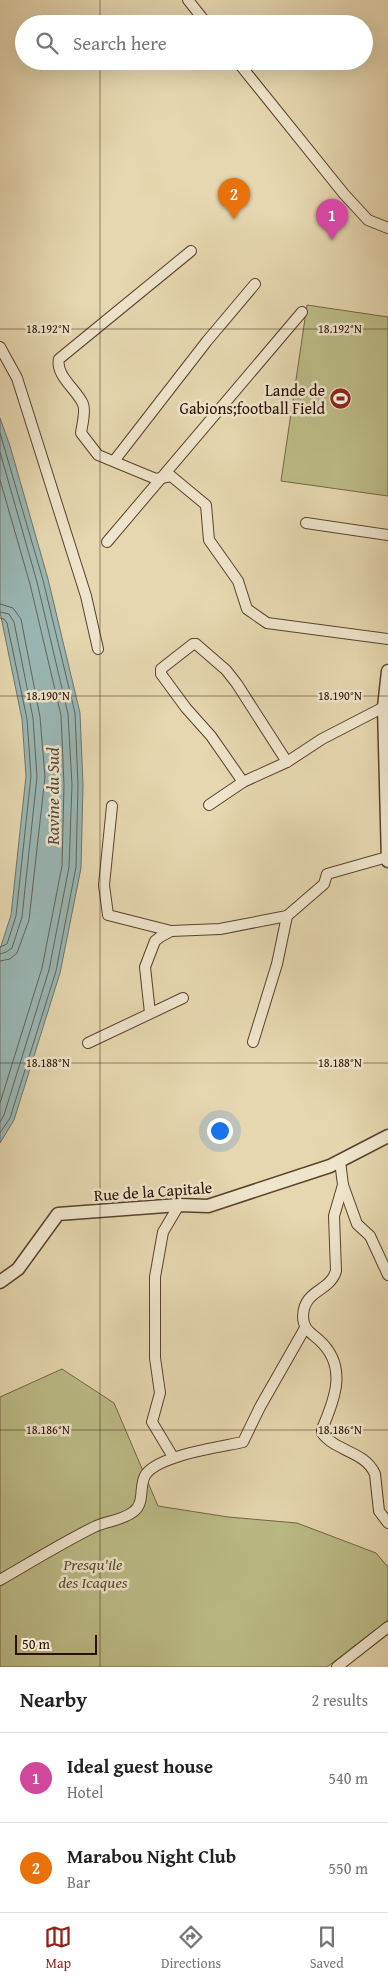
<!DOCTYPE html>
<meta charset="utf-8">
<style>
:root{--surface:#fff;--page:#f2f2f2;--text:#222;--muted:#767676;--line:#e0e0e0;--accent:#8f2418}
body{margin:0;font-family:"Gentium Book Plus",serif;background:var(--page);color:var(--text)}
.scale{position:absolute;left:15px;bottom:12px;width:82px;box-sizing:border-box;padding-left:5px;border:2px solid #2b0f00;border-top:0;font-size:14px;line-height:18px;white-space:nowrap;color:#2b0f00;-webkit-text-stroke:4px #efe5cc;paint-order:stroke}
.you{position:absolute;left:219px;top:1130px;width:18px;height:18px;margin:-12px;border:4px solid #fff;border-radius:50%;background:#1a73e8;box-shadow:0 0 0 8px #1a73e833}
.badge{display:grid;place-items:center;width:32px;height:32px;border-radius:50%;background:var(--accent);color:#fff;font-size:16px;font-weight:700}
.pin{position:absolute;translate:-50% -41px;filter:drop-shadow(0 1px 2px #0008)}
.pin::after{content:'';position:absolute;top:26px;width:18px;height:15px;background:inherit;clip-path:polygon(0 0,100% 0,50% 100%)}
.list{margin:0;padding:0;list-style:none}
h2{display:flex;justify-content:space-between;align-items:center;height:65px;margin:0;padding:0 20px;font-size:21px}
h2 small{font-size:16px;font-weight:400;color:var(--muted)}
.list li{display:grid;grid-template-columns:32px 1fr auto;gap:15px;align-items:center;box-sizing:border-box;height:90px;padding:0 20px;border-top:1px solid var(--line)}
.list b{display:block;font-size:19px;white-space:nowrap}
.list p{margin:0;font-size:16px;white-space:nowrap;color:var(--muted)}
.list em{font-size:16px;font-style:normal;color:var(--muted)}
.icon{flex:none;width:28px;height:28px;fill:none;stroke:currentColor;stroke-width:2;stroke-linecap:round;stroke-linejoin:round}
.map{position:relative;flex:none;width:388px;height:1667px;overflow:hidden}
.search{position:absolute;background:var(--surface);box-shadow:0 5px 20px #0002;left:15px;right:15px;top:15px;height:55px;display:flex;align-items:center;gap:12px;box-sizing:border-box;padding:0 18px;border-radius:28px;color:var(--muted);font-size:19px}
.sheet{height:245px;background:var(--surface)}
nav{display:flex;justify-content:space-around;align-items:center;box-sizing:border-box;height:70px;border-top:1px solid var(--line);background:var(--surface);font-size:14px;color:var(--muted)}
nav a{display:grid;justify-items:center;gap:2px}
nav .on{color:var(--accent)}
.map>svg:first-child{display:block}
</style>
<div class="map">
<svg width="388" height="1667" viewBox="0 0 388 1667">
<rect width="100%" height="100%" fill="#e6d7b0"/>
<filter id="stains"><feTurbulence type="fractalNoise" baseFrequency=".004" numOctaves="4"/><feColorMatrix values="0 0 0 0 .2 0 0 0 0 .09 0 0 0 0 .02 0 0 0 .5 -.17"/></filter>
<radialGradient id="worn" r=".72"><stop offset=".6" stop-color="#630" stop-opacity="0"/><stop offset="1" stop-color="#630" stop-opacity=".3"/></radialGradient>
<g fill="#bcbc87" stroke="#746644">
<polygon points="307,305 388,317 388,496 281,481"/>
<polygon points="62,1369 114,1403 158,1506 228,1517 297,1523 376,1553 388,1567 388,1620 327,1667 0,1667 0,1397"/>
</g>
<polygon fill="#9ab7b5" stroke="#6e746d" points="0,418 10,446 48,579 80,713 83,785 81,868 60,973 14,1120 0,1143 0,949 11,915 26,776 22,719 0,612"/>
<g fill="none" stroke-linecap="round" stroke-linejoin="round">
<g stroke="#62635a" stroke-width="1">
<polyline points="0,433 43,580 75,713 78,785 76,867 56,971 10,1118 0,1133"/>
<polyline points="0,452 37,582 68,714 72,785 69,867 49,970 4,1115 0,1122"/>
<polyline points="0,480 30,584 61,715 64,785 62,866 42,968 0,1103"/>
<polyline points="0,604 13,608 21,619 40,717 45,777 29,920 17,953 10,959 0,961"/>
<polyline points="0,612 9,614 14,622 33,718 37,777 22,917 12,948 6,952 0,954"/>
<polyline points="0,618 4,619 7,623 27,719 31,776 16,916 7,944 0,947"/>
</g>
<defs>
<g id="minor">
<polyline points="188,0 207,24"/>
<polyline points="237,61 344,194 368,220 388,228"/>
<path d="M191 251 59 359C55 375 77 390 83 404 86 412 82 425 81 433L98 455 156 479 171 476 206 505 209 540 238 581 247 609 267 623 388 639"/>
<polyline points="0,347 17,378 86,596 98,649"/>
<polyline points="114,461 207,341 255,284"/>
<polyline points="306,523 388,535"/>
<polyline points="107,542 302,312"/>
<polyline points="243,782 211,736 186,708 161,674 161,669 193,644 196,644 226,670 237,684 287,762"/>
<polyline points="209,805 243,782 287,762 322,739 384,707 388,708"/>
<polyline points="112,806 104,885 108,915 171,931"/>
<polyline points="150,1013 145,967 155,941 160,937 171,931 220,929 287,916 324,884 327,874 387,857"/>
<polyline points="253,1042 277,964 287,916"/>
<polyline points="88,1043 183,998"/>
<polyline points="340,1161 343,1185 357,1224 370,1236 388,1275"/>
<path d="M343 1185 334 1216 336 1271C330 1292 304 1289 303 1316 303 1329 310 1332 319 1340 348 1366 335 1399 322 1429V1433C336 1452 365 1451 375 1474L379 1511 388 1523"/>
<polyline points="173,1457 152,1422 160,1393 155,1358 155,1277 163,1232 179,1205"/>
<path d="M0 1580C31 1562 62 1543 94 1527 106 1521 121 1521 133 1512 146 1503 138 1485 146 1474 160 1455 220 1447 243 1442L260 1407 305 1328"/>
<polyline points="337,1667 388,1627"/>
</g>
<g id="tertiary">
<polyline points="388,671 384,707 388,861"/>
<polyline points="0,1282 18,1269 58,1214 179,1205 208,1206 330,1166 388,1136"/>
</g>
</defs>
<use href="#minor" stroke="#5a412c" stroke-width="12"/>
<use href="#tertiary" stroke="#5a412c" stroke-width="15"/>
<use href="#minor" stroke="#efe5cc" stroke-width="10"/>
<use href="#tertiary" stroke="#efe5cc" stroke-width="12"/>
</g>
<path fill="none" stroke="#2b0f00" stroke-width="1" stroke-opacity="0.45" d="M100 0V24M100 61V1667M0 329H388M0 696H388M0 1063H388M0 1430H388"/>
<defs>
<symbol id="stadium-disc" viewBox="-11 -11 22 22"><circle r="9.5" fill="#8f2418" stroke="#efe5cc"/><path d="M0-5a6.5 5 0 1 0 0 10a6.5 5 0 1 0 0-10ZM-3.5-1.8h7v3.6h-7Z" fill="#fff"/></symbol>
</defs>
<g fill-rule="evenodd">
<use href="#stadium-disc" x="328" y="386" width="25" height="25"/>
</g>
<g text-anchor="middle" stroke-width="5" stroke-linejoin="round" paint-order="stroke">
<g font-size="16" fill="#2b0f00" stroke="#efe5cc" text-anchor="end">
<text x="325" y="396">Lande de<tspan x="325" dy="18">Gabions;football Field</tspan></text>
</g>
<g font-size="16" fill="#2b0f00" stroke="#efe5cc">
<text transform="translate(153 1191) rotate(-4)" y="6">Rue de la Capitale</text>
</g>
<g font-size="16" font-style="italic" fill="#5e4c2f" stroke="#efe5cc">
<text x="93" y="1570">Presqu'ile<tspan x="93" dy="18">des Icaques</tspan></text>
</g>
<g font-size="18" font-style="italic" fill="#524a3f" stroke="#efe5cc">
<text transform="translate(53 796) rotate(-90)" y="6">Ravine du Sud</text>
</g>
</g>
<g font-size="12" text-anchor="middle" fill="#2b0f00" stroke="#efe5cc" stroke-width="5" stroke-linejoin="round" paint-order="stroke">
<text x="48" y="333">18.192°N</text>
<text x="340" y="333">18.192°N</text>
<text x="48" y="700">18.190°N</text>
<text x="340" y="700">18.190°N</text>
<text x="48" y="1067">18.188°N</text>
<text x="340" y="1067">18.188°N</text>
<text x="48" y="1434">18.186°N</text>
<text x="340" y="1434">18.186°N</text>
</g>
<rect width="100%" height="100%" filter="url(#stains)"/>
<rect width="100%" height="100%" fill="url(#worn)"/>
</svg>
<div class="scale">50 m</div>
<div class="you"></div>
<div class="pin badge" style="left:332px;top:240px;background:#d1479c">1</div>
<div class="pin badge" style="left:234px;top:219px;background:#e8710a">2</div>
<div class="search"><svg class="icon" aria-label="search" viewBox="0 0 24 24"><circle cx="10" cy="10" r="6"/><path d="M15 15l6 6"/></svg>Search here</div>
</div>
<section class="sheet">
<h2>Nearby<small>2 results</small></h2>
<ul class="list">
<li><span class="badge" style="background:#d1479c">1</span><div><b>Ideal guest house</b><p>Hotel</p></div><em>540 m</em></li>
<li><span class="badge" style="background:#e8710a">2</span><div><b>Marabou Night Club</b><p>Bar</p></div><em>550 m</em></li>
</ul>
</section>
<nav>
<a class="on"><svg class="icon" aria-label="map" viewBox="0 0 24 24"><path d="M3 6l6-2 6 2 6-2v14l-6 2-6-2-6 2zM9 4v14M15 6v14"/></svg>Map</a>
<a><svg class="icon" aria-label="directions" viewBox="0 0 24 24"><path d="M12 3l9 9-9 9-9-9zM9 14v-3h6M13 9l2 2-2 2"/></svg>Directions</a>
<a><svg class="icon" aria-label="saved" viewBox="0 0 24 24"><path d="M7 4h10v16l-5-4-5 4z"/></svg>Saved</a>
</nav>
